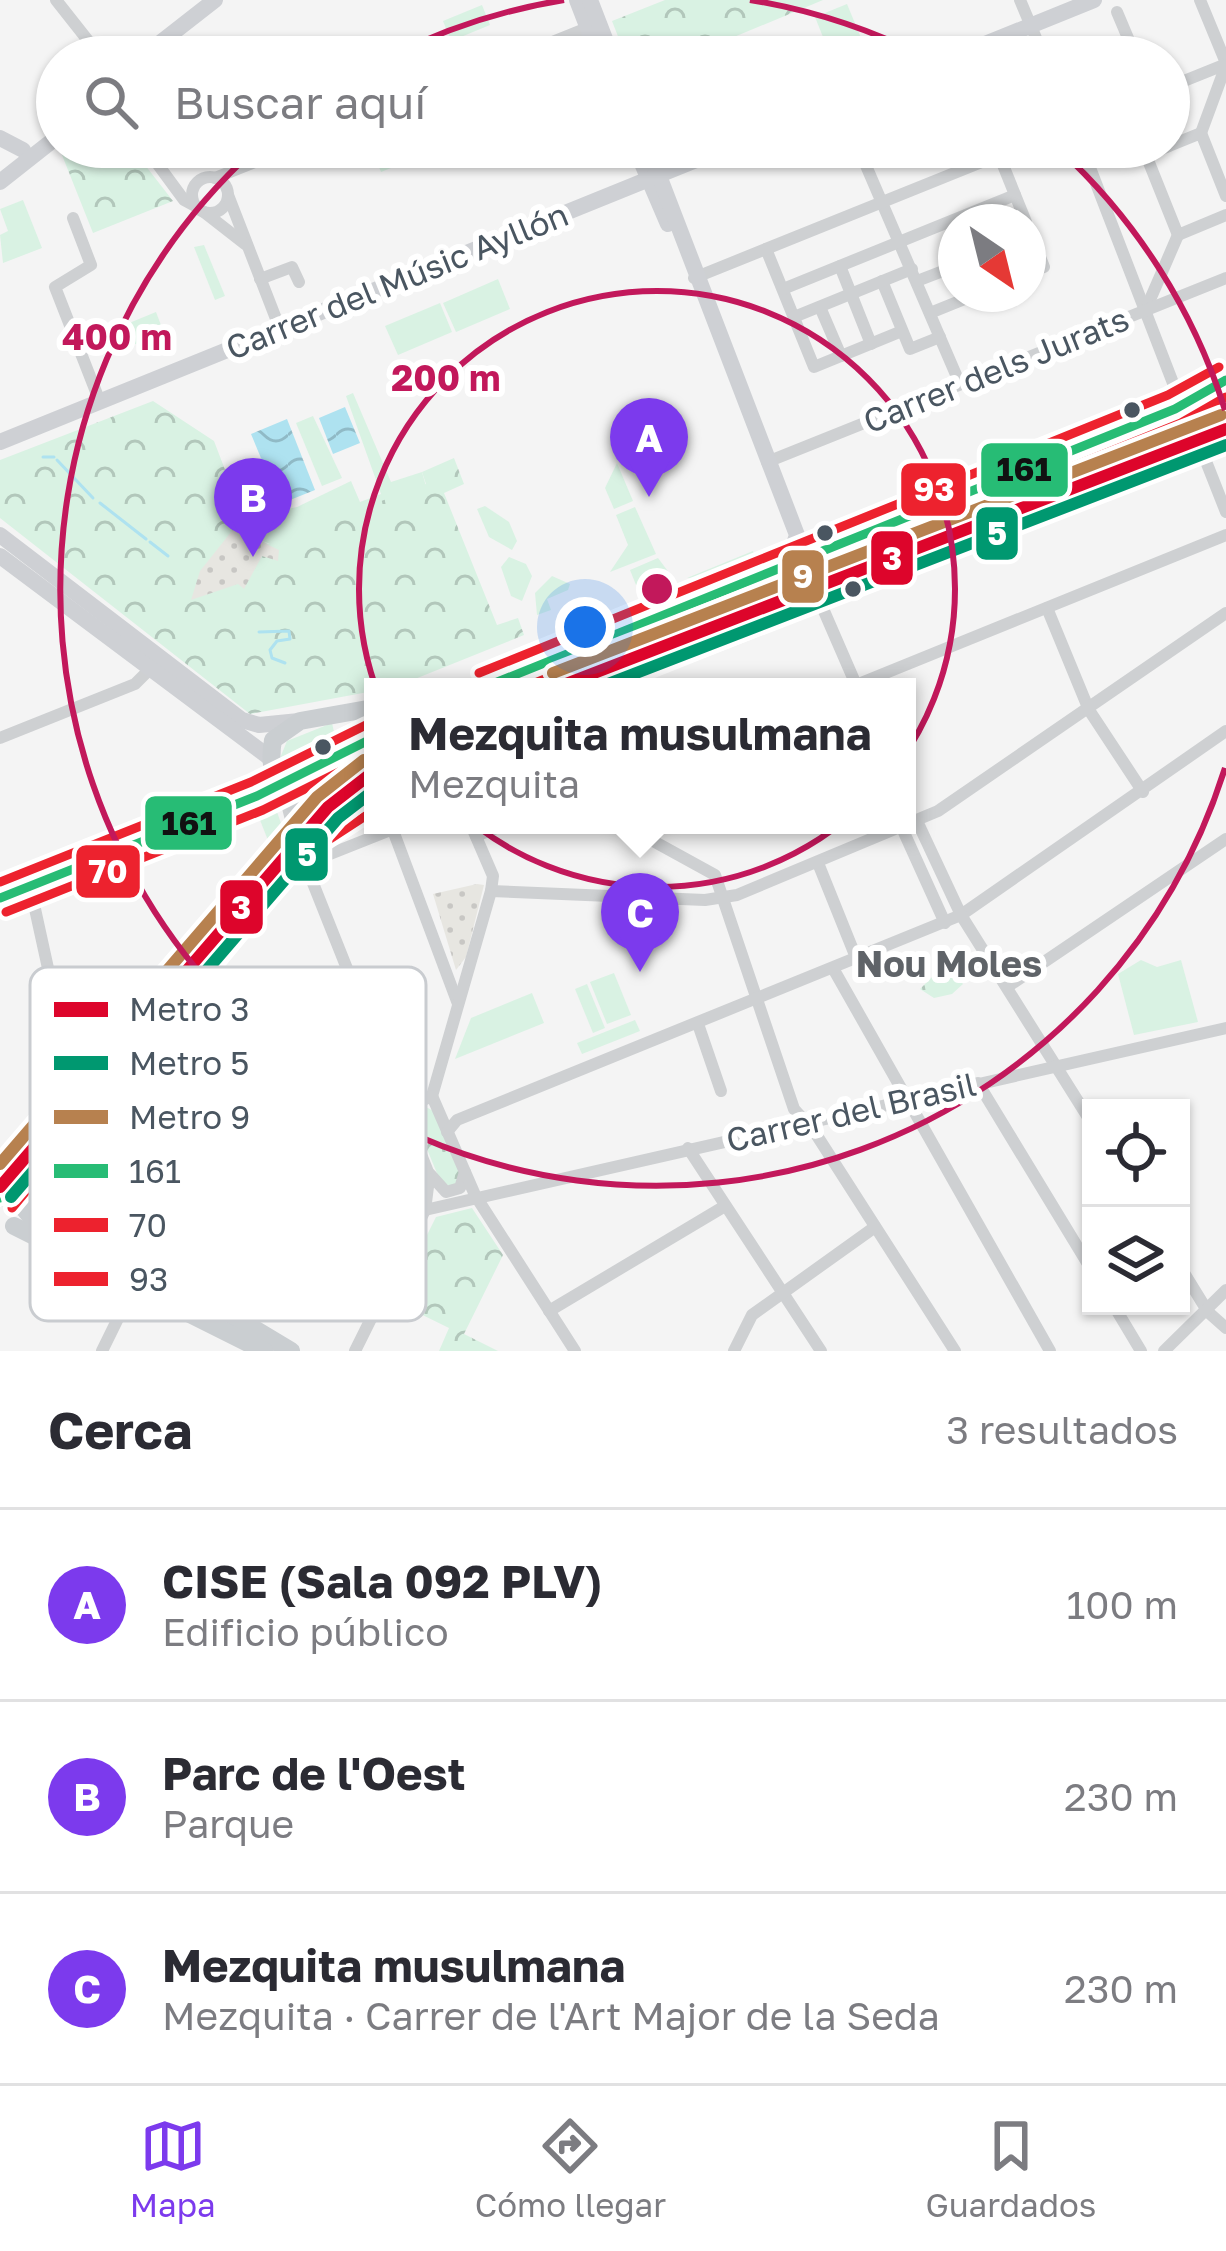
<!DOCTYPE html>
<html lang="es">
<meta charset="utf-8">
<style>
:root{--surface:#fff;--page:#f7f7f7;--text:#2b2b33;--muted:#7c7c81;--line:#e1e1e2;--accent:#7c3aed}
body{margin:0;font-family:"Golos Text",sans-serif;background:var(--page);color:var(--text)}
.controls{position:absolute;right:36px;bottom:36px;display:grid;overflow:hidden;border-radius:0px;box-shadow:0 3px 9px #0004}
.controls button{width:108px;height:108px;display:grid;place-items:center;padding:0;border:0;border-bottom:3px solid var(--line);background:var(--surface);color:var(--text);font:60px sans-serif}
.compass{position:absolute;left:938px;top:204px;width:108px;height:108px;border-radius:50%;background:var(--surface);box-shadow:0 3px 9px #0004;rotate:145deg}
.you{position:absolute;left:585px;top:627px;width:42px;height:42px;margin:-30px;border:9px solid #fff;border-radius:50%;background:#1a73e8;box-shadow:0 0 0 18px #1a73e833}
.badge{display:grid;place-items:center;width:78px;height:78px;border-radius:50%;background:var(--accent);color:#fff;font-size:39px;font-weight:700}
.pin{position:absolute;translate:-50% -99px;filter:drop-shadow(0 3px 6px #0008)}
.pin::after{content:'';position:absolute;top:63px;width:42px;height:36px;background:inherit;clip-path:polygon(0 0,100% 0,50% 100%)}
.popup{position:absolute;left:364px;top:678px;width:552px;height:156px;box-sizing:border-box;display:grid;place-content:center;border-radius:0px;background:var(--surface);filter:drop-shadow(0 3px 9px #0005);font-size:39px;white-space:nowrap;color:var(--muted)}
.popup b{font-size:45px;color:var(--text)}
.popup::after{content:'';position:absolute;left:50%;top:100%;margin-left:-24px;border:24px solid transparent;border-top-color:var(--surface)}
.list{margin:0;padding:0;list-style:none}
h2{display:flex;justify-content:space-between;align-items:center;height:156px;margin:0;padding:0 48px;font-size:51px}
h2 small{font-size:39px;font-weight:400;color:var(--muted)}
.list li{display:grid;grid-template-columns:78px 1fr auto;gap:36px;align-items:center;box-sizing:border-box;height:192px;padding:0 48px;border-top:3px solid var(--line)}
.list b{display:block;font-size:45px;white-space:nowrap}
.list p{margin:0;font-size:39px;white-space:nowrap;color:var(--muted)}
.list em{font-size:39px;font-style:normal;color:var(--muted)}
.icon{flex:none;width:66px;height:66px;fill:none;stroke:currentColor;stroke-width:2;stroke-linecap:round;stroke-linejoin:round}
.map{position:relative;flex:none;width:1226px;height:1351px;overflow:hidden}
.search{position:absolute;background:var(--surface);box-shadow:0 3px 9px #0004;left:36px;right:36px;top:36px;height:132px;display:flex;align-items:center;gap:30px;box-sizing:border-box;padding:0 42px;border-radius:66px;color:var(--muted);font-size:45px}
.sheet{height:732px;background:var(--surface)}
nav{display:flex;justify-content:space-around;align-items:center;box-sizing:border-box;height:168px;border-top:3px solid var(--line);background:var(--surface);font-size:33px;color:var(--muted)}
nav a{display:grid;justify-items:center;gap:6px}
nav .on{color:var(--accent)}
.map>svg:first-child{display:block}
</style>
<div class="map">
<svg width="1226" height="1351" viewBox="0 0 1226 1351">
<defs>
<pattern id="forest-crowns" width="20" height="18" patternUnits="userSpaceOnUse" patternTransform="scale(3)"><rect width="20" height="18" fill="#d9f2e3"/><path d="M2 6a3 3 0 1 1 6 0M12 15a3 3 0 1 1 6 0" fill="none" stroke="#b2c7bb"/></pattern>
<pattern id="sand-dots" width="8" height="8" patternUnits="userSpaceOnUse" patternTransform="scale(3)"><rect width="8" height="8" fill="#e7e6e1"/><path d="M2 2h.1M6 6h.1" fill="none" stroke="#c8c7c4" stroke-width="1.8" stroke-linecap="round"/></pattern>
<pattern id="water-waves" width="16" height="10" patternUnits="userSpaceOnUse" patternTransform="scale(3)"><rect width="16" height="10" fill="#aee2f0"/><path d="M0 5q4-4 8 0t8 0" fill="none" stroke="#90bac6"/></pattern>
</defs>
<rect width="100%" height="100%" fill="#f4f4f4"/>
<g fill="#d9f2e3">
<polygon points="847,4 868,55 831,57 815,17"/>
<polygon points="482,5 490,25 451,41 443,21"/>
<polygon points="371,147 443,147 381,172"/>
<polygon points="23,200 42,248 3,263 0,235 8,231 0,209"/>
<polygon points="204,245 225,296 215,300 194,247"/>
<polygon points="498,279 510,309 456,332 443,303"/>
<polygon points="440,303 452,332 398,355 385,326"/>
<polygon points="156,312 164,333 125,348 117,328"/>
<polygon points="353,393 391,482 422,472 440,536 273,545 254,538 244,521 268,501 273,512 297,507 351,481 360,502 381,494 346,396"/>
<polygon points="313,416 342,478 322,486 296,423"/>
<polygon points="617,463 633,501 614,509 605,488"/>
<polygon points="1025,480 975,512 909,539 951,513"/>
<polygon points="485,506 509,522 517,541 512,550 489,537 477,509"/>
<polygon points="635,507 656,554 610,572 628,545 616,515"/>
<polygon points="753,551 757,561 718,576 687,578"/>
<polygon points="509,557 526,564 532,576 522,601 511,596 501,567"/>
<polygon points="658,558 670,574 636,585 630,570"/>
<polygon points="552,576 570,584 568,590 547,599 551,610 537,615 535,593"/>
<polygon points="766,584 771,595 706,621 715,604"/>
<polygon points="709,607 542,687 510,687"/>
<polygon points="332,723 334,732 280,758 287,741"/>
<path d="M373 759V778C346 798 329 812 297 798Z"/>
<polygon points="274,803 287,841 273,853 258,815"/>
<polygon points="1141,960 1157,967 1181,960 1198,1022 1134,1035 1118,974"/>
<polygon points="614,973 631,1015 607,1024 590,982"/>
<polygon points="587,984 605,1028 593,1033 575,989"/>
<polygon points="532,993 544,1023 455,1059 471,1018"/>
<polygon points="635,1020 640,1031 582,1054 577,1043"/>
</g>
<g fill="url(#forest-crowns)">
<polygon points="665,0 823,0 686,57 626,57 612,21"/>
<polygon points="73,147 131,147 173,201 93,233 62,155"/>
<polygon points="153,401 214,441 250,535 268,544 426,484 422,472 454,458 464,484 444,493 497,625 518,618 524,635 395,687 250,714 0,518 0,460"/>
<polygon points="954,974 963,984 952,994 934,998 920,989 933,976 944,980"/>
<polygon points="428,1108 435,1112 461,1176 455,1187 441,1183 415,1120 420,1109"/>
<polygon points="472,1208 503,1255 464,1334 498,1351 439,1351 449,1328 394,1301 436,1217"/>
</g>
<g fill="url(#sand-dots)">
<polygon points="243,517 254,538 279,550 278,561 262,556 244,589 238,584 191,600 200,571"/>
<polygon points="477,884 484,885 466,957 456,970 433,894"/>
</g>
<g fill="url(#water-waves)">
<polygon points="345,407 360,443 333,454 319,418"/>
<polygon points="287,419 315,490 280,504 251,434"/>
</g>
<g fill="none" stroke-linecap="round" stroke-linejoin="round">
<g stroke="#aee2f0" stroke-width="3">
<polyline points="43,457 54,457"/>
<polyline points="57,460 93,498"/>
<polyline points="100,503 146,539"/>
<polyline points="150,542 168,556"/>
<polyline points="259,632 289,631 290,639 277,641 270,650 272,658 285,663"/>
</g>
<g stroke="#ced0d2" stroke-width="12">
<polyline points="56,0 101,57"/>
<polyline points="1020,0 1044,57"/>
<polyline points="1200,0 1226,63"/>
<polyline points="1117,12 1136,57"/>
<polyline points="164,53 166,57"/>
<polyline points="515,57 592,26"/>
<polyline points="1169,87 1226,64"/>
<polyline points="1201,133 1226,65"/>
<polyline points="1169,146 1201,133 1226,196"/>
<polyline points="145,147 184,200 197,207"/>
<polyline points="858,147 960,384"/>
<polyline points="1082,147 1173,383 1175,409"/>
<polyline points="1127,147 1146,155"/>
<polyline points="1167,147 1146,155 1178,235 1226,215"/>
<polyline points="999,155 1026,222"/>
<circle cx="210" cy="195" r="18"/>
<polyline points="215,178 292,147"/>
<polyline points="228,195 280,329"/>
<polyline points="204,212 245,244"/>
<polyline points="73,218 91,265 55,287 100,402"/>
<polyline points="1028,227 1044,267 1028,273"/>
<polyline points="766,249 814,367 902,331"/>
<polyline points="840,266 871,344"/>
<polyline points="694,278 1019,147"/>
<polyline points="260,279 292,267 299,282"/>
<polyline points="882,281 910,349 940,337"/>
<polyline points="917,281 956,266"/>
<polyline points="783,289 1015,195"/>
<polyline points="820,307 841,356"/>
<polyline points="1146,309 1178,235"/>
<polyline points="930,313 977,294"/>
<polyline points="794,317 912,269"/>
<polyline points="1196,436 1226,512"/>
<polyline points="767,462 1226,278"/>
<polyline points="814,588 857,687"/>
<polyline points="1047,608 1089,710 1143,792"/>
<polyline points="856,685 1226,535"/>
<polyline points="0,738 135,684 154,665"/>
<polyline points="328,768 373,755"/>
<polyline points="286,800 297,843 428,1172 446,1192 460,1188 465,1172"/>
<polyline points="917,821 961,915 1226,731"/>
<polyline points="391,825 458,1004"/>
<polyline points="624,825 715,875 794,1109 814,1131 955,1351"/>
<polyline points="902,828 945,923"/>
<polyline points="476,836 504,825"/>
<polyline points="818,863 857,960"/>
<polyline points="305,864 393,829"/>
<polyline points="30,886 67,1055 137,1115 164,1218"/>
<polyline points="491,891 705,900 737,895 938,811 1226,613"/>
<polyline points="834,970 1050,1351"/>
<polyline points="1007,987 1226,839"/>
<polyline points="698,1024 721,1091"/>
<polyline points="129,1043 354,992"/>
<polyline points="978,1083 1091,1269"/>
<polyline points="432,1096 475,1195 575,1351"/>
<polyline points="432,1096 491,891 493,876 471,825"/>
<polyline points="406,1118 410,1106 432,1096"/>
<polyline points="139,1125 383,1062"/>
<polyline points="447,1132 457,1120 961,915 1091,1122"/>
<polyline points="688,1148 821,1351"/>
<polyline points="425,1210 1226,1028"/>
<polyline points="164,1218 185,1226 397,1141 410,1129"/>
<polyline points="1181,1268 1208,1312 1226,1328"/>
<polyline points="143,1271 164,1218"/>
<polyline points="1114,1306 1141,1351"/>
<polyline points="549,1311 725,1206"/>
<polyline points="102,1351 130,1294"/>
<polyline points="355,1351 425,1210 429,1179"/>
<polyline points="734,1351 752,1315 875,1227"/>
<polyline points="1164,1351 1226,1290"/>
</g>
<g stroke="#ced0d4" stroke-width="16">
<polyline points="577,0 599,57"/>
<polyline points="590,0 612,57"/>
<polyline points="142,57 215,0"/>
<polyline points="953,57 1094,0"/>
<polyline points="0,138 23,150"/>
<polyline points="635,147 668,224"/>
<polyline points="648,147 797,535 789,559 779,568"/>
<polyline points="0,182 57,137"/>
<polyline points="0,442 728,147"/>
<polyline points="0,535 242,720 259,725 299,721"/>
<polyline points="0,556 270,758"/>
<polyline points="0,1171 7,1188"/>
</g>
<g stroke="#caced1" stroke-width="18">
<polyline points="998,508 1033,484 1168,430 1175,409"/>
<polyline points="814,588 816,570 896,538 936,514"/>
<polyline points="619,658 705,617 713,608 708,596"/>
<polyline points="485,687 1175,409 1226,394"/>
<polyline points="568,687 1196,436 1226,417"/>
<path d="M337 817C291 818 265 785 273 740L300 721 373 708"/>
<polyline points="0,898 257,796 373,738"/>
<polyline points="7,1188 32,1218 231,1315 291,1351"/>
<polyline points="0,1198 297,843 373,793"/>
<polyline points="14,1226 264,1351"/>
</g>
<defs>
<g id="bus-1">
<polyline points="485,687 1175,409 1226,380"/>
<polyline points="568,687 1196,436 1226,431"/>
<polyline points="0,898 257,796 373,738"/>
<polyline points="0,1198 297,843 373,793"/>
</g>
<g id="bus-2">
<polyline points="525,687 1181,423 1226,397"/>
<polyline points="608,687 1200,451 1226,446"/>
<polyline points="6,912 263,810 373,755"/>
<polyline points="12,1208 307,854 373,811"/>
</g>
<g id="bus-3">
<polyline points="479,673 1168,395 1219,367"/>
<polyline points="562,673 1190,422 1224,416"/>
<polyline points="0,882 251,782 366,725"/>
<polyline points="0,1175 286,832 365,780"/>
</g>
</defs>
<use href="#bus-1" stroke="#fff" stroke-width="18"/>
<use href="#bus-2" stroke="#fff" stroke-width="18"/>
<use href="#bus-3" stroke="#fff" stroke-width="18"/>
<use href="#bus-1" stroke="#27bc75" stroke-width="9"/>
<use href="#bus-2" stroke="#ed222e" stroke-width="9"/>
<use href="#bus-3" stroke="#ed222e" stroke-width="9"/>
<defs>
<g id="metro-1">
<polyline points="558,687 1226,429"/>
<polyline points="0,1187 328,807 373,772"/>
</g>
<g id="metro-2">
<polyline points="600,687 1226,445"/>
<polyline points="11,1197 338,818 373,791"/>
</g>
<g id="metro-3">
<polyline points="553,673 1221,415"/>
<polyline points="0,1164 317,797 364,760"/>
</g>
</defs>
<use href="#metro-1" stroke="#fff" stroke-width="21"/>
<use href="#metro-2" stroke="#fff" stroke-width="21"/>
<use href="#metro-3" stroke="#fff" stroke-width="21"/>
<use href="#metro-1" stroke="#dd052b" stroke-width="12"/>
<use href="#metro-2" stroke="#009870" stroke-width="12"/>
<use href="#metro-3" stroke="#b7814f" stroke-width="12"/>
</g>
<g fill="none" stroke="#c2185b" stroke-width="6">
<circle cx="657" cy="589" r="298"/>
<path d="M1225 768A596 596 0 1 1 254 150M391 56A596 596 0 0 1 564 0M750 0A596 596 0 0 1 923 56M1060 150A596 596 0 0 1 1225 410"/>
</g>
<g fill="#4a5661" stroke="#fff" stroke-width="4.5">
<circle cx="1132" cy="410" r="10"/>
<circle cx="825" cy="533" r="10"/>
<circle cx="853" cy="589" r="10"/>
<circle cx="323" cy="747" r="10"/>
</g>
<g text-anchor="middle" stroke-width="12" stroke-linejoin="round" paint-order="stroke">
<g font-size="33" fill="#4a5661" stroke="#fff">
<text transform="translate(397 281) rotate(-22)" y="12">Carrer del Músic Ayllón</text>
<text transform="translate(996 370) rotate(-22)" y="12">Carrer dels Jurats</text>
<text transform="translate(851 1112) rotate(-13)" y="12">Carrer del Brasil</text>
</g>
<g font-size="36" font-weight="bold" fill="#5f6368" stroke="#fff">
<text x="949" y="977">Nou Moles</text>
</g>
</g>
<rect x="30" y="967" width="396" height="354" rx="18" fill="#fff" stroke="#c9ccd0" stroke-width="3"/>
<rect x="54" y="1002" width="54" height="15" fill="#dd052b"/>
<rect x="54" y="1056" width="54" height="14" fill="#009870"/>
<rect x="54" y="1110" width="54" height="14" fill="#b7814f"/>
<rect x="54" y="1164" width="54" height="14" fill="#27bc75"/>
<rect x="54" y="1218" width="54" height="14" fill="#ed222e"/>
<rect x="54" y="1272" width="54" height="14" fill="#ed222e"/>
<g font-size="33" fill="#4a5661">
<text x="129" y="1021">Metro 3</text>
<text x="129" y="1075">Metro 5</text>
<text x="129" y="1129">Metro 9</text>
<text x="129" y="1183">161</text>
<text x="129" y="1237">70</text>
<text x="129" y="1291">93</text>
</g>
<circle cx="657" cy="589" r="18" fill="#c2185b" stroke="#fff" stroke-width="6"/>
<g font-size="36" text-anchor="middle" font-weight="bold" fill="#c2185b" stroke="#fff" stroke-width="12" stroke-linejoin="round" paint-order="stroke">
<text x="117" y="350">400 m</text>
<text x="446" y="391">200 m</text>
</g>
<g stroke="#fff" stroke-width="4.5">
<rect x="979" y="441" width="91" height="58" rx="12" fill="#27bc75"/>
<rect x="899" y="461" width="69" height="57" rx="12" fill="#ed222e"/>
<rect x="974" y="505" width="46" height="57" rx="12" fill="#009870"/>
<rect x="869" y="529" width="46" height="58" rx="12" fill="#dd052b"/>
<rect x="780" y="548" width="46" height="57" rx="12" fill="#b7814f"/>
<rect x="143" y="794" width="91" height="58" rx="12" fill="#27bc75"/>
<rect x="283" y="826" width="47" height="57" rx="12" fill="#009870"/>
<rect x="74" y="843" width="68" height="57" rx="12" fill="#ed222e"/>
<rect x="218" y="878" width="47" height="58" rx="12" fill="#dd052b"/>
</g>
<g font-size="33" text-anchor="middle" font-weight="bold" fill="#fff">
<text x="934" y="501">93</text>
<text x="997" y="545">5</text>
<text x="892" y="570">3</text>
<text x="803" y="588">9</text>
<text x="307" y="866">5</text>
<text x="108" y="883">70</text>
<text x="241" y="919">3</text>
</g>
<g font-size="33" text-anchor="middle" font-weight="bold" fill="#111">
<text x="1024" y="481">161</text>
<text x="189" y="835">161</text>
</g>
</svg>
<div class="controls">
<button><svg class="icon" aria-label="locate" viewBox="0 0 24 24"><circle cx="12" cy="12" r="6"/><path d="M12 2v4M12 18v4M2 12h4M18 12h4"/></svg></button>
<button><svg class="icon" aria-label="layers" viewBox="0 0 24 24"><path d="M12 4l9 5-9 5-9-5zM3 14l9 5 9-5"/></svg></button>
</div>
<svg class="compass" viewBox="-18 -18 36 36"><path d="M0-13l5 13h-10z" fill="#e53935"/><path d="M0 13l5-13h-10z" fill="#7c7c81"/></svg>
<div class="you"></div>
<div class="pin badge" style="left:649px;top:497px">A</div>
<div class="pin badge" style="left:253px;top:557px">B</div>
<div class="pin badge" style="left:640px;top:972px">C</div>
<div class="popup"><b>Mezquita musulmana</b>Mezquita</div>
<div class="search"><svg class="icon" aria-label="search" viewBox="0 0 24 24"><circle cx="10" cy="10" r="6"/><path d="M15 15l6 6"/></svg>Buscar aquí</div>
</div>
<section class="sheet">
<h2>Cerca<small>3 resultados</small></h2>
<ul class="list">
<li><span class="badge">A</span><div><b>CISE (Sala 092 PLV)</b><p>Edificio público</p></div><em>100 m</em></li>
<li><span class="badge">B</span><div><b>Parc de l'Oest</b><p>Parque</p></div><em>230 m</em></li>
<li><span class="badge">C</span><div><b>Mezquita musulmana</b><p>Mezquita · Carrer de l'Art Major de la Seda</p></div><em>230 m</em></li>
</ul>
</section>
<nav>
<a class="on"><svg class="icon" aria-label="map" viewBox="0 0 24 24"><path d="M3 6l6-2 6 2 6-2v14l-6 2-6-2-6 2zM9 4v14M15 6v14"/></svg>Mapa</a>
<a><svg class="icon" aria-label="directions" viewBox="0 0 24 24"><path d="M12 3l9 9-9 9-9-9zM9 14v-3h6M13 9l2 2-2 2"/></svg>Cómo llegar</a>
<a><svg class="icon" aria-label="saved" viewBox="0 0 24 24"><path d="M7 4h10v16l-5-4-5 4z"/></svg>Guardados</a>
</nav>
